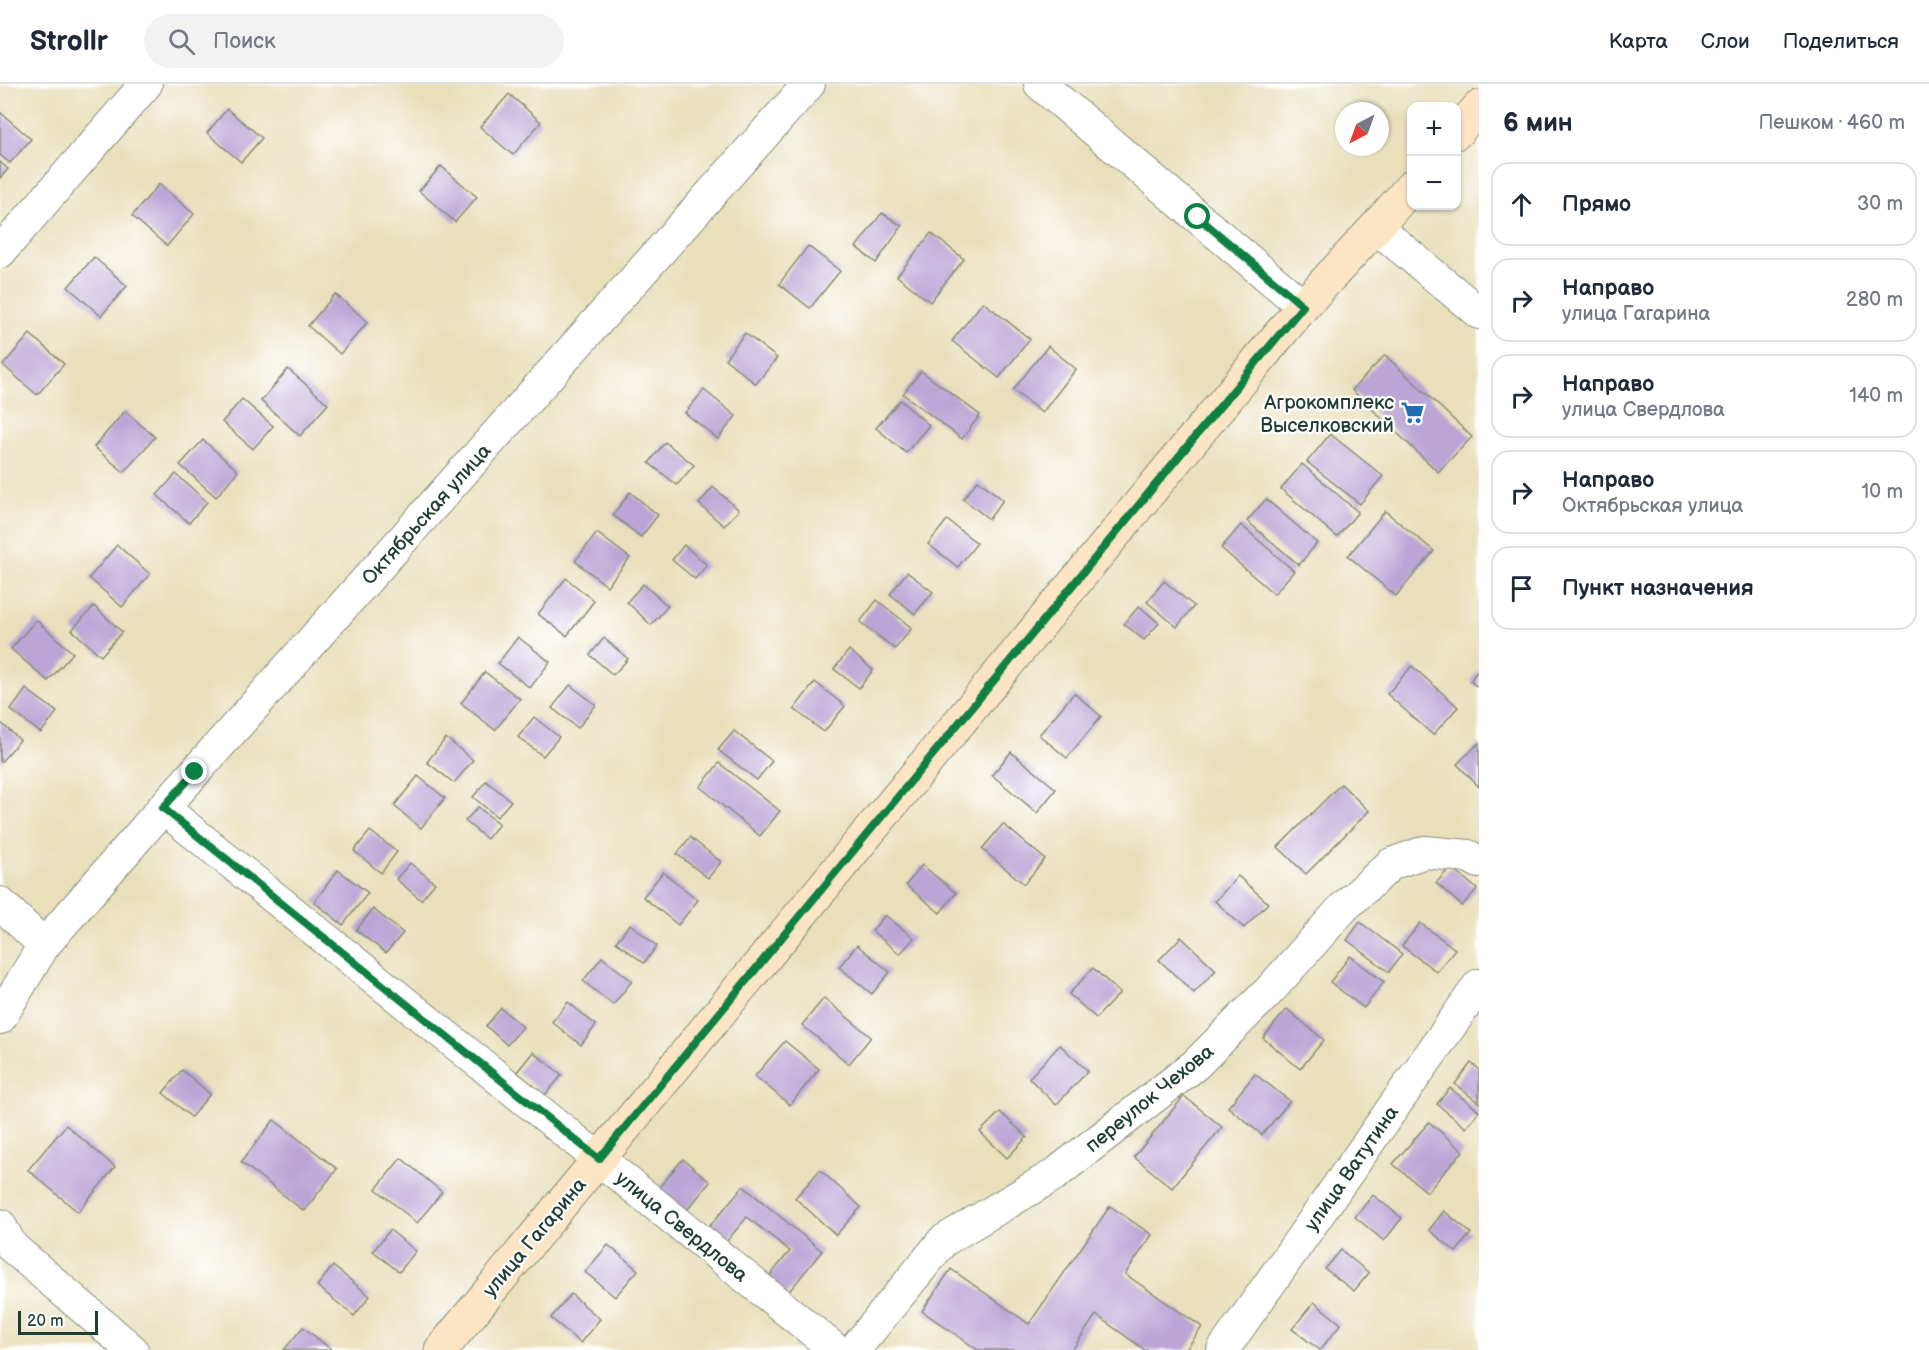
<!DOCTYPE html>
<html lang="ru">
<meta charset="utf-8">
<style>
:root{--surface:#fff;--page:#f2f2f3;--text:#1f2937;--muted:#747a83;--line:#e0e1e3}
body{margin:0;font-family:"Balsamiq Sans",sans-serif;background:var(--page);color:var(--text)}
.controls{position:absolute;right:18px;top:18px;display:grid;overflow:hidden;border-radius:12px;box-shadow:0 2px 4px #0004}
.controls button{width:54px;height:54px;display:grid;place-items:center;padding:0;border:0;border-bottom:2px solid var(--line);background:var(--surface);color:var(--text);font:30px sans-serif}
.compass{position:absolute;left:1335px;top:18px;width:54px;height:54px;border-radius:50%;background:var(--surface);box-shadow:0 2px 4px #0004;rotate:221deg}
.scale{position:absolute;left:18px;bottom:15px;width:80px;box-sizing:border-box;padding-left:6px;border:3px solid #1f3d34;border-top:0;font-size:16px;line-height:21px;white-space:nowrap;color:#1f3d34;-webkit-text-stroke:4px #fff;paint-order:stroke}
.stop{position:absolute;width:18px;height:18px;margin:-14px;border:4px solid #0b8043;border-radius:50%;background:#fff}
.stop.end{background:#0b8043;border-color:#fff;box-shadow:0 2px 6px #0008}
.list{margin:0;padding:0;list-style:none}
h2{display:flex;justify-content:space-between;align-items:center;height:78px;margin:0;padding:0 24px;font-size:26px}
h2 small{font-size:20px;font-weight:400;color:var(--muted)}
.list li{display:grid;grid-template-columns:39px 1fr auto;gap:18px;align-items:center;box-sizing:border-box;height:84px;margin:0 12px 12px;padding:0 12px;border:2px solid var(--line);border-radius:18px}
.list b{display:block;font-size:22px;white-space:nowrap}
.list p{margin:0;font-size:20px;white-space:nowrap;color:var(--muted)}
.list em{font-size:20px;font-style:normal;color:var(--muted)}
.icon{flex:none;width:33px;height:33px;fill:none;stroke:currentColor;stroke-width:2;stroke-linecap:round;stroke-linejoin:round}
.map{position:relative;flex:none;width:1479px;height:1266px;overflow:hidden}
header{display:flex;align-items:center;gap:36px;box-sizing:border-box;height:84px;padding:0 30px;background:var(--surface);border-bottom:2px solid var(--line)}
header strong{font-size:28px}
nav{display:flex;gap:33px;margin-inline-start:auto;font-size:21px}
.search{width:420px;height:54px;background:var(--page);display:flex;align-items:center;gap:15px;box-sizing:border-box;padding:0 21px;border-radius:33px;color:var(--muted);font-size:22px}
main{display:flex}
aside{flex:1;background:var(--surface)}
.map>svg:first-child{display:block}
</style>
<header>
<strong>Strollr</strong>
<div class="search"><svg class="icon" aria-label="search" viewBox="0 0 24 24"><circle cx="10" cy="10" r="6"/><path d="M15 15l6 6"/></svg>Поиск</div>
<nav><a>Карта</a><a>Слои</a><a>Поделиться</a></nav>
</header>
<main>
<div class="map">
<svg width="1479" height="1266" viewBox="0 0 1479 1266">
<rect width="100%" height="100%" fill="#fff"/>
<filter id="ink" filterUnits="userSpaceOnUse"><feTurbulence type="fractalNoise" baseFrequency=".0167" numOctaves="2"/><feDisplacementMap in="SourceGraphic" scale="12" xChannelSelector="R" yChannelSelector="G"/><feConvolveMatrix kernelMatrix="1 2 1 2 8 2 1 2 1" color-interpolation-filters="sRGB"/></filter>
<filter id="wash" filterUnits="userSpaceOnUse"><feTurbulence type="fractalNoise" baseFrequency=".008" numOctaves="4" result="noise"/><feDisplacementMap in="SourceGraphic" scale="24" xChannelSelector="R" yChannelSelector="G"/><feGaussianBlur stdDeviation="1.35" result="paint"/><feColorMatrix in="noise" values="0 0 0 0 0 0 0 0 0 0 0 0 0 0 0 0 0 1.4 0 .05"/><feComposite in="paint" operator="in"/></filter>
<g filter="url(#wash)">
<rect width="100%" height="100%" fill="#e9dfbb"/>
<g id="blocks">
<g fill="#baa5d6">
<polygon points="509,10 541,38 513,71 480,43"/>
<polygon points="227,25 262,54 241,78 207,49"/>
<polygon points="0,28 31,55 10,79 0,71"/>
<polygon points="0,78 8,85 0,94"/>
<polygon points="441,82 477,113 455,138 419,107"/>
<polygon points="159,100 194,130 167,162 132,132"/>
<polygon points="882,129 902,142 876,179 856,163"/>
<polygon points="931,149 964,175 930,218 897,192"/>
<polygon points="808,162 840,187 810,224 779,200"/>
<polygon points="94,173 127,202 101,232 68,203"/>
<polygon points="335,210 368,238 340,270 308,242"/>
<polygon points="983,218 1030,255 999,294 952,257"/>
<polygon points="745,249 777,274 756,300 725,275"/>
<polygon points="30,250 64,280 37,311 3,281"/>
<polygon points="1048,262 1076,285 1042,329 1013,306"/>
<polygon points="1385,271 1472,353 1438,388 1352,306"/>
<polygon points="288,285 328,320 300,352 261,317"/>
<polygon points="921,287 980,331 962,355 903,310"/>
<polygon points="704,306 736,332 718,355 685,329"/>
<polygon points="242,315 273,342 253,365 222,338"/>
<polygon points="900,316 929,341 906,369 876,344"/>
<polygon points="125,327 155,353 124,388 94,363"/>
<polygon points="1330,350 1383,392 1360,420 1307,378"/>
<polygon points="203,356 238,387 216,413 180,381"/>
<polygon points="665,358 694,381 677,401 649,379"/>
<polygon points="1302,380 1358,428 1337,453 1281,405"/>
<polygon points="176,390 207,418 189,439 157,411"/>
<polygon points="978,396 1003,416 989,435 963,415"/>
<polygon points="713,403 739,426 724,442 699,420"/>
<polygon points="630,408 658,431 641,453 613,431"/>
<polygon points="1266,415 1317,459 1299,481 1247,437"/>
<polygon points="1385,427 1434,467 1396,512 1348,472"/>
<polygon points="947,436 977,459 958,483 928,460"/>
<polygon points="1241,441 1294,487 1274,510 1221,464"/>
<polygon points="597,449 630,474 607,502 575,477"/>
<polygon points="117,461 150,490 122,523 89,494"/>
<polygon points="684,461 707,481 695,495 672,476"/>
<polygon points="907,488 933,508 915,530 890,510"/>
<polygon points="566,494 594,517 567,552 538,530"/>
<polygon points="1164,497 1194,522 1177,543 1147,518"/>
<polygon points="643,500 668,522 651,541 627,518"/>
<polygon points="877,516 912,544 895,565 860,538"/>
<polygon points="94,522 122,548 101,572 72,546"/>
<polygon points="1139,522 1159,539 1144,556 1124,540"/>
<polygon points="36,536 73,569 48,597 11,565"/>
<polygon points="518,553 550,578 530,604 498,579"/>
<polygon points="604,554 628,575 613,591 590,571"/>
<polygon points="849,566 873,586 859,604 834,585"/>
<polygon points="1412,582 1458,623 1433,651 1387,610"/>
<polygon points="1479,585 1479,604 1470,597"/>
<polygon points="485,588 520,615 495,646 461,619"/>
<polygon points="815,598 845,622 824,648 794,625"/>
<polygon points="570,601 596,621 578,644 552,624"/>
<polygon points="26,605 57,628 41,649 11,626"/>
<polygon points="1074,609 1101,632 1067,674 1039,651"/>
<polygon points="534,633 559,653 543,672 518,653"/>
<polygon points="0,638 20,656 1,678 0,677"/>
<polygon points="734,647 772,677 757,696 718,666"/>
<polygon points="446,654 473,676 454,699 427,678"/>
<polygon points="1479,659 1479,703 1457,680"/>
<polygon points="1011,668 1056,705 1037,729 992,691"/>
<polygon points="719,679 780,727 760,752 700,703"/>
<polygon points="418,692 445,714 421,744 394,722"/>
<polygon points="486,697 511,717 497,733 473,713"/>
<polygon points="1341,700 1369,727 1306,790 1278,763"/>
<polygon points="478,723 499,740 487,755 465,737"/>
<polygon points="1003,740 1045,775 1024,800 982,765"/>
<polygon points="370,747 397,768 381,789 354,767"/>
<polygon points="690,753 721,778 708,794 677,770"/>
<polygon points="410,779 435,799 421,816 396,795"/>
<polygon points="922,781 956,809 940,829 906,801"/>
<polygon points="1451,783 1477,805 1462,822 1436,799"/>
<polygon points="338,786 368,809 343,841 314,818"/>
<polygon points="663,788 698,816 678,841 643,813"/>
<polygon points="1238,792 1268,819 1244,844 1215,817"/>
<polygon points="373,825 403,849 386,869 356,846"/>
<polygon points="885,831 914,854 900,870 872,847"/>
<polygon points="1360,838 1402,870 1389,888 1347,856"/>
<polygon points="1420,839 1455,865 1437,888 1402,862"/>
<polygon points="630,840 657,862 644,879 616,858"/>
<polygon points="1181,853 1216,886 1194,909 1159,876"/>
<polygon points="857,861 890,888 872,910 839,883"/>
<polygon points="1350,872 1384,898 1364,924 1330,898"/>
<polygon points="602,873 632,897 613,921 583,897"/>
<polygon points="1093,884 1120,909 1096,934 1069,910"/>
<polygon points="824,914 871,953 849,980 802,941"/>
<polygon points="568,918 596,941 581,961 552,938"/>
<polygon points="501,924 523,943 507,961 486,942"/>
<polygon points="1287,925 1324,956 1300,985 1263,954"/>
<polygon points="785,957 819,985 790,1021 755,992"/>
<polygon points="1060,961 1088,987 1056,1021 1029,994"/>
<polygon points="533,968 562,991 545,1011 517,988"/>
<polygon points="1471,979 1479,985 1479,1019 1455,1000"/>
<polygon points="182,986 210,1010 191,1033 163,1009"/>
<polygon points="1255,990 1290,1017 1262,1051 1228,1023"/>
<polygon points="1450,1004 1479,1027 1466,1044 1437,1020"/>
<polygon points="1184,1012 1222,1043 1172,1104 1134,1073"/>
<polygon points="1000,1028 1027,1053 1007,1074 980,1048"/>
<polygon points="274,1036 337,1085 304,1127 241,1078"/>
<polygon points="1429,1038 1463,1067 1427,1108 1393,1080"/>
<polygon points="66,1041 115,1083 78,1128 28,1086"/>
<polygon points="401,1074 442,1108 417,1139 376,1105"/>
<polygon points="683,1075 710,1098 684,1130 656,1107"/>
<polygon points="820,1086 861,1123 836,1151 795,1114"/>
<polygon points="743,1102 822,1167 783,1215 764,1199 790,1167 747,1133 721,1164 704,1149"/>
<polygon points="1373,1111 1402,1134 1384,1157 1355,1133"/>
<polygon points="1110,1122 1152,1151 1125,1190 1202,1243 1186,1266 1145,1266 1096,1231 1072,1266 978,1266 922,1227 951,1185 1029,1240"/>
<polygon points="1444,1127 1471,1149 1456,1168 1429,1146"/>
<polygon points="390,1146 416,1167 399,1188 373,1167"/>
<polygon points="608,1161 638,1186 615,1213 585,1188"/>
<polygon points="1341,1166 1369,1189 1354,1207 1325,1185"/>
<polygon points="333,1182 370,1212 354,1232 317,1202"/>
<polygon points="571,1210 600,1235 580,1259 551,1234"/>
<polygon points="1314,1218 1341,1240 1320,1266 1292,1245"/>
<polygon points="303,1243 332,1266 284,1266"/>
</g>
</g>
</g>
<g filter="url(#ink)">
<use href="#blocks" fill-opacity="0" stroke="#848e78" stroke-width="1.5"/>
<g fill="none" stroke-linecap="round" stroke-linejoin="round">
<defs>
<g id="street">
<polyline points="1040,0 1303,222"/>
<polyline points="1376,143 1479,229"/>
<polyline points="0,168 146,0"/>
<polyline points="163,724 836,1266"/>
<polyline points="0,819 44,861"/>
<polyline points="0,934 44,861 163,724 809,0"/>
<polyline points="0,1141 12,1163 132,1266"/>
<polyline points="854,1266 943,1157 1054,1091 1195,981 1270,906 1343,824 1391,780 1425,768 1468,772 1479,778"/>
<polyline points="1223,1266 1479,901"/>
</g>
<g id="secondary">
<polyline points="1456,49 1479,23"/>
<polyline points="441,1266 1303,222 1376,143 1412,102"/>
</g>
</defs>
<use href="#street" stroke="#848e78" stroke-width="34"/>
<use href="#secondary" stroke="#848e78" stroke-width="35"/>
<use href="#street" stroke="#fff" stroke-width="32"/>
<use href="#secondary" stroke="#fce5c4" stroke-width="33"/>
</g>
</g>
<g fill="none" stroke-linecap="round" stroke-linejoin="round" filter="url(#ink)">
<polyline stroke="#0b8043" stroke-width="8" points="195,688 163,724 599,1075 1303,222 1198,133"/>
</g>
<defs>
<symbol id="supermarket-bare" viewBox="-9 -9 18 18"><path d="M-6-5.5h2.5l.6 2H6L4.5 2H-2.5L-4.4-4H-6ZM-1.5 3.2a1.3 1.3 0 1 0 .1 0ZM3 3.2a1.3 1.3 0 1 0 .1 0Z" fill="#1f6fb2" stroke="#fff" stroke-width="2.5" paint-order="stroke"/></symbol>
</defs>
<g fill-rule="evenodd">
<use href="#supermarket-bare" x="1396" y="312" width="33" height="33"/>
</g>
<g text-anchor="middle" stroke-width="4.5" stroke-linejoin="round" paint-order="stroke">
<g font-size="20" fill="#1f3d34" stroke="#fff" text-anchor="end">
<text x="1394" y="325">Агрокомплекс<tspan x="1394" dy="23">Выселковский</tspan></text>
</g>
<g font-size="20" fill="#1f3d34" stroke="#fff">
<text transform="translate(426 430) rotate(-48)" y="7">Октябрьская улица</text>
<text transform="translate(1149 1014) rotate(-39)" y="7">переулок Чехова</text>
<text transform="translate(1351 1084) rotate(-55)" y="7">улица Ватутина</text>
<text transform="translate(682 1142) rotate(39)" y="7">улица Свердлова</text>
<text transform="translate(534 1153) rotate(-50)" y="7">улица Гагарина</text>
</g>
</g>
</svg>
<div class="controls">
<button>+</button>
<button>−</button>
</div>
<svg class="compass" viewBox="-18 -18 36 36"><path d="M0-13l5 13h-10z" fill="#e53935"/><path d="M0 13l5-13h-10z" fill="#747a83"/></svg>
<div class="scale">20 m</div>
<div class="stop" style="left:1198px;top:133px"></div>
<div class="stop end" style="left:195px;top:688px"></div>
</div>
<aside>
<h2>6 мин<small>Пешком · 460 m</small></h2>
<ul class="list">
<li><svg class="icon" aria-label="ahead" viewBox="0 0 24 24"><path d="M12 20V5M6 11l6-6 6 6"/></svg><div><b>Прямо</b></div><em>30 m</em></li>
<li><svg class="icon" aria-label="right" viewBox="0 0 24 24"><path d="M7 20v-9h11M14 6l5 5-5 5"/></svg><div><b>Направо</b><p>улица Гагарина</p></div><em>280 m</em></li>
<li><svg class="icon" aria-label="right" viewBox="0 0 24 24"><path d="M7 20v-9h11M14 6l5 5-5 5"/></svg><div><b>Направо</b><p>улица Свердлова</p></div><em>140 m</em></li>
<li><svg class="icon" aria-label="right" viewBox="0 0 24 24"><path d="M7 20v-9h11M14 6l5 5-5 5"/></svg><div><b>Направо</b><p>Октябрьская улица</p></div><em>10 m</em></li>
<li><svg class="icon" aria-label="arrive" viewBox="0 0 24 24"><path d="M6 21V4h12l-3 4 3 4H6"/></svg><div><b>Пункт назначения</b></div></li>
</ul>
</aside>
</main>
